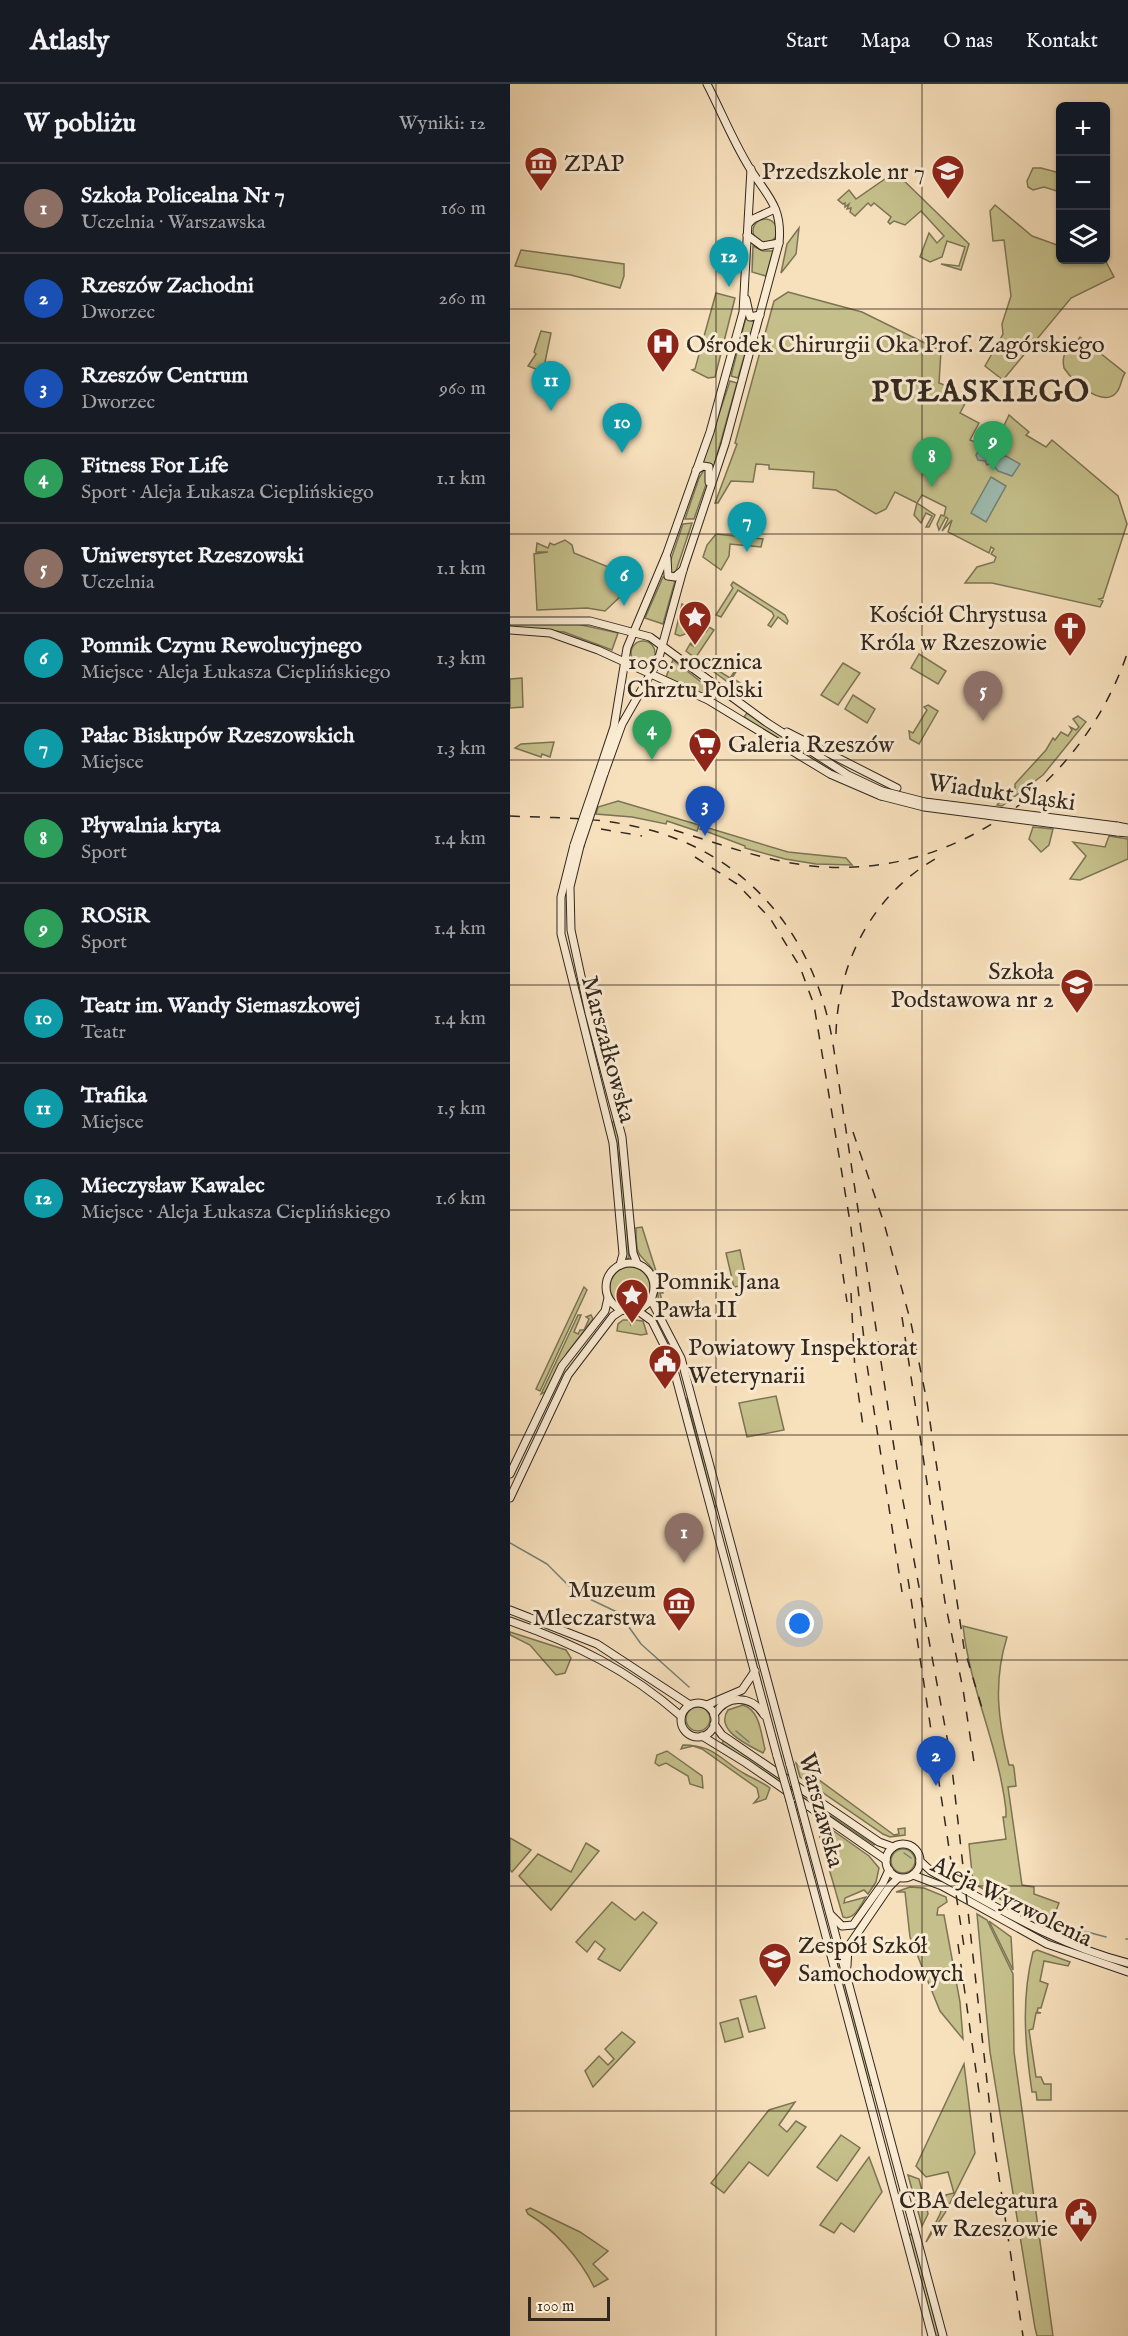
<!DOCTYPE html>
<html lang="pl">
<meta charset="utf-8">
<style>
:root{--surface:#171b24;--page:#242831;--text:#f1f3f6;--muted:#9ea1a6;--line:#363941;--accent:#0f766e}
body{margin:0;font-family:"IM FELL English",serif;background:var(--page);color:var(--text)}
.controls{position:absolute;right:18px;top:18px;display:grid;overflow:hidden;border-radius:9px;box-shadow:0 2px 4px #0004}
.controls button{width:54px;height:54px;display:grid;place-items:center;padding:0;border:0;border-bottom:2px solid var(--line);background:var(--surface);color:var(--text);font:30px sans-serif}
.scale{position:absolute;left:18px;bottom:15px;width:82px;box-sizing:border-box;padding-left:6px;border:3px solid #31271f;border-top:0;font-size:16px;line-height:21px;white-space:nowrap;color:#31271f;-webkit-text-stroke:4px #faebd3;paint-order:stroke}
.you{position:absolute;left:290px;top:1540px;width:21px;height:21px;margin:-15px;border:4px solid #fff;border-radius:50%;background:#1a73e8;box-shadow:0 0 0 9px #1a73e833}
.badge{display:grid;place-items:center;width:39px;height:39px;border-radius:50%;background:var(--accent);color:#fff;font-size:20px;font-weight:700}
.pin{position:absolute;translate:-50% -50px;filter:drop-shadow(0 2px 3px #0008)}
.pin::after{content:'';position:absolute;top:32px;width:21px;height:18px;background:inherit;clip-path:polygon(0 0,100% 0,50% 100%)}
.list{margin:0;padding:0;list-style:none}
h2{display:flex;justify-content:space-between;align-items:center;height:78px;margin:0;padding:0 24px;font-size:26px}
h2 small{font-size:20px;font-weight:400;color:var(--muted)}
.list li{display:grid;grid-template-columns:39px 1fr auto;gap:18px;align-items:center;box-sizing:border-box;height:90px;padding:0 24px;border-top:2px solid var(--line)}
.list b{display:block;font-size:22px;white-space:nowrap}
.list p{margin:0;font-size:20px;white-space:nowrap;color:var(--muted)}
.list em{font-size:20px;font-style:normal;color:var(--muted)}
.icon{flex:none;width:33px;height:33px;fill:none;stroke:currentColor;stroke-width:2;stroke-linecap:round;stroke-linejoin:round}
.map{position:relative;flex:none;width:618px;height:2252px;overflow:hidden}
header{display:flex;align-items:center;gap:36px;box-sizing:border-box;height:84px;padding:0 30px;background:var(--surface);border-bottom:2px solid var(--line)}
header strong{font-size:28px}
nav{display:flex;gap:33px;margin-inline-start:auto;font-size:21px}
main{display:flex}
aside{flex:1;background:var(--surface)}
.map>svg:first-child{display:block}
</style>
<header>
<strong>Atlasly</strong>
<nav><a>Start</a><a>Mapa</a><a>O nas</a><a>Kontakt</a></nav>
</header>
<main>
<aside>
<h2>W pobliżu<small>Wyniki: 12</small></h2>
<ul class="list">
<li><span class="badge" style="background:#8d6e63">1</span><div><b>Szkoła Policealna Nr 7</b><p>Uczelnia · Warszawska</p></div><em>160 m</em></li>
<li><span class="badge" style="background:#1a4fb4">2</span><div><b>Rzeszów Zachodni</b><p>Dworzec</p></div><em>260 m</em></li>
<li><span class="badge" style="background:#1a4fb4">3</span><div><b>Rzeszów Centrum</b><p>Dworzec</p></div><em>960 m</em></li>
<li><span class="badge" style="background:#2e9e5b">4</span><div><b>Fitness For Life</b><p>Sport · Aleja Łukasza Cieplińskiego</p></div><em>1.1 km</em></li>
<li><span class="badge" style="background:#8d6e63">5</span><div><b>Uniwersytet Rzeszowski</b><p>Uczelnia</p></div><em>1.1 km</em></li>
<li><span class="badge" style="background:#0f9aa8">6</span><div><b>Pomnik Czynu Rewolucyjnego</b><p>Miejsce · Aleja Łukasza Cieplińskiego</p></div><em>1.3 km</em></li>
<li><span class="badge" style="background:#0f9aa8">7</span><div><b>Pałac Biskupów Rzeszowskich</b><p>Miejsce</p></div><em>1.3 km</em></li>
<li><span class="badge" style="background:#2e9e5b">8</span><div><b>Pływalnia kryta</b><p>Sport</p></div><em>1.4 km</em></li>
<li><span class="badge" style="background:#2e9e5b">9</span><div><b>ROSiR</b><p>Sport</p></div><em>1.4 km</em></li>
<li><span class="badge" style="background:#0f9aa8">10</span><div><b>Teatr im. Wandy Siemaszkowej</b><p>Teatr</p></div><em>1.4 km</em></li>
<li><span class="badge" style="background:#0f9aa8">11</span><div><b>Trafika</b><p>Miejsce</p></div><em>1.5 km</em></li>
<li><span class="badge" style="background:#0f9aa8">12</span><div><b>Mieczysław Kawalec</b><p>Miejsce · Aleja Łukasza Cieplińskiego</p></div><em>1.6 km</em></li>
</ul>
</aside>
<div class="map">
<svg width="618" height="2252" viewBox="0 0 618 2252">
<rect width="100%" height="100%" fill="#f7e0bc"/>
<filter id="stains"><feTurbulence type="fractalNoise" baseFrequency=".00333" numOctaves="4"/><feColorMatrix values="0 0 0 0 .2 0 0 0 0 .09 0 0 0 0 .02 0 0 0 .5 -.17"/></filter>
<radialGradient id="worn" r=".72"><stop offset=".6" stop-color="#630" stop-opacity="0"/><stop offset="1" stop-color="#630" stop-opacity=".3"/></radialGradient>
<g fill="#c5c08b" stroke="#7b7455" stroke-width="1.5">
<polygon points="523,84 531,84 550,89 550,108 534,103 523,106 518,103 517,97"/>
<polygon points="385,88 459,160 451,186 431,180 449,182 455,163 437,157 432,173 420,178 410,173 419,149 427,159 434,152 411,127 395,141 384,137 380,140 378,138 381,133 364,119 361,122 358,119 345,132 340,128 341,124 337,125 339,120 335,123 335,119 333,120 328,116 339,106 346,115"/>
<polygon points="485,121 522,152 550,162 550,176 595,176 604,193 561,214 493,296 475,282 493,250 492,240 501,212 494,156 483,157 480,127"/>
<circle cx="255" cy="147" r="12"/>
<polygon points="289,144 286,170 271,189 277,160"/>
<polygon points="243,162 253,167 263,167 256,192 242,188"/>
<polygon points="11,166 114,180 114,192 110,204 61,191 5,182"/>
<polygon points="278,208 352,228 431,267 429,299 445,305 444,309 457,316 450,329 469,339 460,356 468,359 479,345 490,350 499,331 519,348 516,351 536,363 542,356 608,412 617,440 593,514 589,515 593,517 590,523 482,499 455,499 467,483 484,478 486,473 481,470 484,465 481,463 479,469 438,448 442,436 432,447 438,435 436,433 429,446 427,440 431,431 434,432 436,423 412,411 407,419 425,431 419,443 416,443 422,432 416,429 411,439 404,431 407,419 385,408 376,425 366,430 326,406 303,404 304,388 259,385 259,381 246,380 243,398 221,397 208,419 205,419 227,360 225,359 264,217"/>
<polygon points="206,209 225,214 205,293 198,294 182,286 185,285"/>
<polygon points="236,233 244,238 228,294 221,292"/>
<polygon points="31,247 41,249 33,288 18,282 26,270 24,268"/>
<path d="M570 253 615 289C610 296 612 304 605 310 590 323 562 296 554 284 551 271 557 262 569 260L567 257Z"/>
<polygon points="220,297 227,299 204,382 193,378"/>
<polygon points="195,384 200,389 184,435 175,435 189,394"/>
<polygon points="182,439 166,487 161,490 158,484 173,440"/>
<polygon points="206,450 253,455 251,463 220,460 219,472 211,486 193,473 197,461"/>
<polygon points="55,456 62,461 64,469 123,493 113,510 95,527 77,524 27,526 24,470 38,468 26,468 27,459 38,464 40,459 44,461"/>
<polygon points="153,493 165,497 153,540 135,534"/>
<polygon points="223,498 275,531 278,537 277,540 268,533 261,543 258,541 264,532 262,528 228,506 211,533 206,531 223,504 221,501"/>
<polygon points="172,520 190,531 188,545 170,552 165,550"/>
<polygon points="63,539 108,549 102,566 54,548 0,543 0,540"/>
<polygon points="199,543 204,546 186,573 220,594 227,584 225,580 229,583 222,594 235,602 231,608 176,567 180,560 185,563 186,561 181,559 185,552 192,552 193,546 196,548"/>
<circle cx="133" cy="569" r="12"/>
<polygon points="409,570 436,587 428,600 401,584"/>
<polygon points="163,576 200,605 196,612 156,593"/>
<polygon points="333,579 350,589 328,621 311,611"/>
<polygon points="12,594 13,623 0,624 0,595"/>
<polygon points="343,611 365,625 357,639 335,625"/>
<polygon points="418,621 428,627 409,660 400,655 399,647 403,649 417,626 414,623"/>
<polygon points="237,629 324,686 323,688 234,633"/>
<polygon points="568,632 576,638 533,691 492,722 487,721 502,704 505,705 505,700 536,666 543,654 545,656 551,648 558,652 562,646 560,643 566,646 569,643 563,635"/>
<polygon points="44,658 40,673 32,670 31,673 5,664 11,660"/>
<polygon points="108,717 189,741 187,747 157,737 156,740 122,733 86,730 88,723"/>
<polygon points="195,743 278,768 336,774 342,781 306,780 275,775 235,764 235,762 190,745"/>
<polygon points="523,743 543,745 539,761 531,768 519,755"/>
<polygon points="599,752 618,755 618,775 570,796 560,795 576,772 563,758 595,763"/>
<polygon points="102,1038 106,1038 112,1070 119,1175 116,1174 108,1070"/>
<path d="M132 1143 153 1209H150L153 1221 149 1222 146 1191C131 1165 126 1182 126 1144Z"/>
<polygon points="230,1166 238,1203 230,1205 229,1202 224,1203 216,1169"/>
<circle cx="120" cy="1203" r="20"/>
<polygon points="74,1203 77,1206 30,1307 26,1305"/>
<polygon points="68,1231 71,1231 64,1248 68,1250 70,1246 74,1246 79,1235 76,1233 81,1231 83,1235 57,1269 35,1308 31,1310"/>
<polygon points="113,1236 119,1236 121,1241 125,1236 133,1237 137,1250 131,1251 107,1247 108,1240"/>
<polygon points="266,1312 274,1346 237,1353 229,1319"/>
<polygon points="177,1315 179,1316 208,1422 204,1423"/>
<path d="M453 1542 497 1553C483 1598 488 1637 499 1681H503L504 1684 506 1702 498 1703 512 1801 524 1803V1810L549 1819 544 1832 492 1816 463 1799 459 1760 496 1755 493 1733H496V1726C489 1663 460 1605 453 1542Z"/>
<polygon points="0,1548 56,1566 61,1574 55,1589 46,1591 20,1561 0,1551"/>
<path d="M233 1621C250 1626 251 1650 255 1665L253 1669C238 1661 204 1646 218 1626Z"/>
<circle cx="188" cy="1635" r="12"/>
<polygon points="214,1656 365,1759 364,1761 212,1659"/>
<path d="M173 1661C205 1661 210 1676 235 1690 244 1695 252 1698 260 1704L256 1715 244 1719 249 1713 247 1704 192 1665 183 1662 171 1665Z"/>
<polygon points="157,1667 192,1692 193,1704 180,1700 178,1692 156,1679 149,1682 145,1679 147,1671"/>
<polygon points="286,1679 384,1751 389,1750 388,1745 395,1744 395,1751 380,1753 373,1750 290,1693"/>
<path d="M318 1743 359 1772 369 1784 366 1798 358 1810 354 1806 335 1814 334 1819 356 1813C350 1822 344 1837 333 1833L309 1750Z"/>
<polygon points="0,1754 21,1766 2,1788 0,1786"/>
<polygon points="76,1759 89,1767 41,1826 9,1792 28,1770 61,1788"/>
<circle cx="393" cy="1777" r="12"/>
<polygon points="400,1803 414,1804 436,1813 437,1818 428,1824 427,1831 434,1831 450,1918 453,1955 430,1927 400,1853 395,1808 386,1808"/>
<polygon points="102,1818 125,1836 133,1828 147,1839 110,1887 88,1875 95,1865 85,1857 77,1868 66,1858"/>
<polygon points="467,1830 477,1836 503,1890 504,1968 543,2252 527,2252 525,2244 480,1968"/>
<polygon points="479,1837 501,1853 503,1886"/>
<polygon points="321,1859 324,1859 362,2001 359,2002"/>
<path d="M527 1866 560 1878 558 1882 534 1877 530 1897 538 1900 531 1924H528L527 1928 531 1929H526L523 1945 519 1946 526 1993H531L534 2000H541V2016H527L526 2008H522C515 1961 511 1915 523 1868Z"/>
<polygon points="246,1912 255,1944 239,1948 230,1916"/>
<polygon points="228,1934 233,1953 215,1958 210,1939"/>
<polygon points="112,1948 125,1958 83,2003 75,1987 89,1972 98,1981 104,1975 95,1965"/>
<polygon points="454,1980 465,2069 435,2129 416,2158 430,2130 436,2111 444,2109 438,2088 416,2093 406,2082"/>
<polygon points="285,2018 269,2041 277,2048 286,2037 296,2043 258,2092 239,2078 214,2109 201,2099 259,2026"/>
<polygon points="331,2051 350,2064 327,2097 307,2083"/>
<polygon points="359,2073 372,2108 344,2148 331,2139 324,2149 310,2141"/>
<polygon points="398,2091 409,2095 415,2119 413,2121 416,2121 418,2130 412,2142"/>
<path d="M20 2124 70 2148 98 2167 83 2180 98 2195 84 2203C70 2174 44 2145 18 2130L16 2126Z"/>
<polygon points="398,2149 403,2152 429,2252 426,2252"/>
</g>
<g fill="#9dbdb3" stroke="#728178" stroke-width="1.5">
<polygon points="473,360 486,367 490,373 496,372 510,380 502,392 488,387 481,379 477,381 475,377 468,376 466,371"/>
<polygon points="481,393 496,402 476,438 461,429"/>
</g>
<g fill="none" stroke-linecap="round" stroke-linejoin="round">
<g stroke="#728178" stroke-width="1.5">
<polyline points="0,1459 37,1480 65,1508 109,1529 131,1560 179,1603"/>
<polyline points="226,1647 239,1658"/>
<polyline points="394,1769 401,1774"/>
<polyline points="533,1836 596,1853"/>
<polyline points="616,1855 618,1855"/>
</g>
<defs>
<g id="secondary">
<polyline points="239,139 243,135 265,125"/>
<polyline points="237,151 252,162 269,159"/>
<polyline points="236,215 240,233 250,231"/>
<polyline points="186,386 193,382 199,383 199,398"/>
<polyline points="157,474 158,492 165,493 173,486"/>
<polyline points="0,537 80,537 140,553 256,638 338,691 372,707"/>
<polyline points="0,546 40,549 88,566 198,616 320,690 371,712"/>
<polyline points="277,648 387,704"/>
<polyline points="89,688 104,643 117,564 157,469 200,348 233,228 241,85"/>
<path d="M94 690 112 640 148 577 173 486 215 360 269 159C273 122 256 111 239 83 223 57 211 27 197 0"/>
<polyline points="607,742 618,744"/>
<polyline points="607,748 618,749"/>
<polyline points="64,761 51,813 51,850 103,1059 113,1170 110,1181"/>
<polyline points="70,762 60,803 61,846 79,929 112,1053 123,1169 127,1179"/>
<circle cx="120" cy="1203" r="24"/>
<polyline points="141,1216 171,1274 280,1681"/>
<polyline points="128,1227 142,1237 161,1275 267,1672"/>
<polyline points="0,1390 52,1282 95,1227 98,1214"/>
<polyline points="0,1414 58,1291 103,1232 112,1226"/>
<polyline points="0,1526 87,1560 180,1621"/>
<path d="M0 1537C66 1560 118 1586 171 1632"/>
<circle cx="188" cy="1636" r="17"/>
<polyline points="197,1621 232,1606 245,1587"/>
<path d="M204 1631C217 1610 242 1611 254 1631"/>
<polyline points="204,1640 212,1651 369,1758 383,1763"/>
<polyline points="192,1652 236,1679 376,1776"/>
<polyline points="280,1717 422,2252"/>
<polyline points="292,1726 433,2252"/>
<circle cx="393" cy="1777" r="17"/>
<path d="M410 1777 421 1787C485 1822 546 1861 618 1879"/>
<polyline points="403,1791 432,1802 537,1860 618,1888"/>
<polyline points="321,1831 332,1842 343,1841 373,1799 379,1786"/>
<polyline points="337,1882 338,1863 379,1803 388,1794"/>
</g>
</defs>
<use href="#secondary" stroke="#31271f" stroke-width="9"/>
<use href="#secondary" stroke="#faebd3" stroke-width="7"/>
<g stroke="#31271f" stroke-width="1.5" stroke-dasharray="10 10" stroke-linecap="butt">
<path d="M0 732C41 734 83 733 123 742 235 765 305 850 323 960L388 1390 441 1675 484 2060 513 2252"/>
<polyline points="91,745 132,752"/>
<path d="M164 746C213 761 263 780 314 783 453 791 575 696 618 567"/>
<polyline points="185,773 227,800 260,834 290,883 304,921 341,1144 357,1281 392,1508"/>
<path d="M326 950C328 875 365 807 432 771"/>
<polyline points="343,1048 374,1139 401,1239 417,1318 454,1564 472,1624"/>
<polyline points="330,1170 337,1218"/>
<polyline points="341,1209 345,1287 353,1342"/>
<polyline points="392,1233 435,1518 453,1605 465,1685"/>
<polyline points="398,1495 455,1869"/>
<polyline points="448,1860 470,2015"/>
</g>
<defs>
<g id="secondary-bridge">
<polyline points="372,707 415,718 607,742"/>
<polyline points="371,712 414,723 607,748"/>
<polyline points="64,761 89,688"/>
<polyline points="70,762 94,690"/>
<polyline points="267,1672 280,1717"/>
<polyline points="280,1681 292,1726"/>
</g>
</defs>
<use href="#secondary-bridge" stroke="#31271f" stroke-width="9" stroke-linecap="butt"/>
<use href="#secondary-bridge" stroke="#faebd3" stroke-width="7"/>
</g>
<path fill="none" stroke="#31271f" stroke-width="1.5" stroke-opacity="0.55" d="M206 0V2252M412 0V2252M0 225H618M0 450H618M0 676H618M0 901H618M0 1126H618M0 1351H618M0 1576H618M0 1802H618M0 2027H618"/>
<defs>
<symbol id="museum-pin" viewBox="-11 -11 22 30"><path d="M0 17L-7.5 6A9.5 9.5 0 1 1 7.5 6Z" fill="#8f2418" stroke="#faebd3"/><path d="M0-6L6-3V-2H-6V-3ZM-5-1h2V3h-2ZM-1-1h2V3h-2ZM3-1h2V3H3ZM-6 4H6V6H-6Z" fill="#fff"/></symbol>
<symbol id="school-pin" viewBox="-11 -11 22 30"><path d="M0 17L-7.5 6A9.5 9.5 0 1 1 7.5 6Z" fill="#8f2418" stroke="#faebd3"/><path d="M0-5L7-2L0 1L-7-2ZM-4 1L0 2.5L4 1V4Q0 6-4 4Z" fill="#fff"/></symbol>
<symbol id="hospital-pin" viewBox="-11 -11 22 30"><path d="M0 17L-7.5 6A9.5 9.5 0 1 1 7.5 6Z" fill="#8f2418" stroke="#faebd3"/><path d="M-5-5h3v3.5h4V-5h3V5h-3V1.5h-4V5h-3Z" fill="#fff"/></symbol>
<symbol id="sight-pin" viewBox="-11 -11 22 30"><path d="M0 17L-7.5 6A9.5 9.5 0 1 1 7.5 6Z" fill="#8f2418" stroke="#faebd3"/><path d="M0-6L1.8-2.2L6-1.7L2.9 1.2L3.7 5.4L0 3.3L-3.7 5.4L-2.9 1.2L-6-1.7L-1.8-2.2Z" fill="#fff"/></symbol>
<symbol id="church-pin" viewBox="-11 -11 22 30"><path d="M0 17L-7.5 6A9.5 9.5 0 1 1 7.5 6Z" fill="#8f2418" stroke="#faebd3"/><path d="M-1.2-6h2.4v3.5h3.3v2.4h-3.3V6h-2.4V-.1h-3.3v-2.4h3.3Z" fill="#fff"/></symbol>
<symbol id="supermarket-pin" viewBox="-11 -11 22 30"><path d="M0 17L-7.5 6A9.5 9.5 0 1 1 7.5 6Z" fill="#8f2418" stroke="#faebd3"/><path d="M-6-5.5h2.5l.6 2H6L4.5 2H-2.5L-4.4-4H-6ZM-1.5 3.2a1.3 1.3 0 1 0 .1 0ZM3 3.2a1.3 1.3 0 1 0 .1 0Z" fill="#fff"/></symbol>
<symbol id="civic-pin" viewBox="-11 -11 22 30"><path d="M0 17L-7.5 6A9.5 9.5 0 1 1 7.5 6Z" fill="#8f2418" stroke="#faebd3"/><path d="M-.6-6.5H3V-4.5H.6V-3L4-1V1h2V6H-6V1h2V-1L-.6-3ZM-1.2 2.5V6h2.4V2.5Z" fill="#fff"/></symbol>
</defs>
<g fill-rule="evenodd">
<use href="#museum-pin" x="12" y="60" width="38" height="52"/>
<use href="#school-pin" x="419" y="68" width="38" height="52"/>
<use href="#hospital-pin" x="134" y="241" width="38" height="52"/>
<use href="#sight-pin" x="166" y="514" width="38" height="52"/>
<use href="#church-pin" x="541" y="525" width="38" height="52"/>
<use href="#supermarket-pin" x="176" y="641" width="38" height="52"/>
<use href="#school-pin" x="548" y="882" width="38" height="52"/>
<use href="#sight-pin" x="103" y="1192" width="38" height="52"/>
<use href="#civic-pin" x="136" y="1258" width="38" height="52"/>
<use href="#museum-pin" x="150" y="1500" width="38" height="52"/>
<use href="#school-pin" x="246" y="1856" width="38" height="52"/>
<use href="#civic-pin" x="552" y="2111" width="38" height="52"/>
</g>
<g text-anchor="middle" stroke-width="6" stroke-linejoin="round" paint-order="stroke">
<g font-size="24" fill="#31271f" stroke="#faebd3" text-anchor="start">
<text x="54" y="87">ZPAP</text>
<text x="415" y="95" text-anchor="end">Przedszkole nr 7</text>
<text x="176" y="268">Ośrodek Chirurgii Oka Prof. Zagórskiego</text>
<text x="537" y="538" text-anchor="end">Kościół Chrystusa<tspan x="537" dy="28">Króla w Rzeszowie</tspan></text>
<text x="185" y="585" text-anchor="middle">1050. rocznica<tspan x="185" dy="28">Chrztu Polski</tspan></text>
<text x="218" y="668">Galeria Rzeszów</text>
<text x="544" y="895" text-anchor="end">Szkoła<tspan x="544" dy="28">Podstawowa nr 2</tspan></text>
<text x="145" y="1205">Pomnik Jana<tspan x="145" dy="28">Pawła II</tspan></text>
<text x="178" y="1271">Powiatowy Inspektorat<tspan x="178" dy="28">Weterynarii</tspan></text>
<text x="146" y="1513" text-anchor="end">Muzeum<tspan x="146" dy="28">Mleczarstwa</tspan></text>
<text x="288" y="1869">Zespół Szkół<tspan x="288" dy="28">Samochodowych</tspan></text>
<text x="548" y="2124" text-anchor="end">CBA delegatura<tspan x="548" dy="28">w Rzeszowie</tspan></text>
</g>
<g font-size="24" fill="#31271f" stroke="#faebd3">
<text transform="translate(492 708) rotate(8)" y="8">Wiadukt Śląski</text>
<text transform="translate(99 965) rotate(75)" y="8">Marszałkowska</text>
<text transform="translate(312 1726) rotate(75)" y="8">Warszawska</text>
<text transform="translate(502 1817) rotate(26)" y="8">Aleja Wyzwolenia</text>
</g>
<g font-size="30" font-weight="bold" letter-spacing="1.5" fill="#31271f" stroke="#faebd3">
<text x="471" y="317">PUŁASKIEGO</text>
</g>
</g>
<rect width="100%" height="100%" filter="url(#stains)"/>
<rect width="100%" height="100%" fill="url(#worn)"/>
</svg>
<div class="controls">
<button>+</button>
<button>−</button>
<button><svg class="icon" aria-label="layers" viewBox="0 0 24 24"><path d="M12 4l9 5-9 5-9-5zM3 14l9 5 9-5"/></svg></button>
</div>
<div class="scale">100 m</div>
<div class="you"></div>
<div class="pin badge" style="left:174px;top:1479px;background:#8d6e63">1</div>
<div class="pin badge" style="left:426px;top:1702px;background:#1a4fb4">2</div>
<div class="pin badge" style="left:195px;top:752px;background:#1a4fb4">3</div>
<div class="pin badge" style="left:142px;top:676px;background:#2e9e5b">4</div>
<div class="pin badge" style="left:473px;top:637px;background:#8d6e63">5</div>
<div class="pin badge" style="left:114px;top:522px;background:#0f9aa8">6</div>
<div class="pin badge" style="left:237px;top:468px;background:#0f9aa8">7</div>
<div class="pin badge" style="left:422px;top:403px;background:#2e9e5b">8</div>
<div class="pin badge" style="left:483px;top:387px;background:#2e9e5b">9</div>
<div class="pin badge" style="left:112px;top:369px;background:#0f9aa8">10</div>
<div class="pin badge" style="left:41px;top:327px;background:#0f9aa8">11</div>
<div class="pin badge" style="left:219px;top:203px;background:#0f9aa8">12</div>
</div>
</main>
